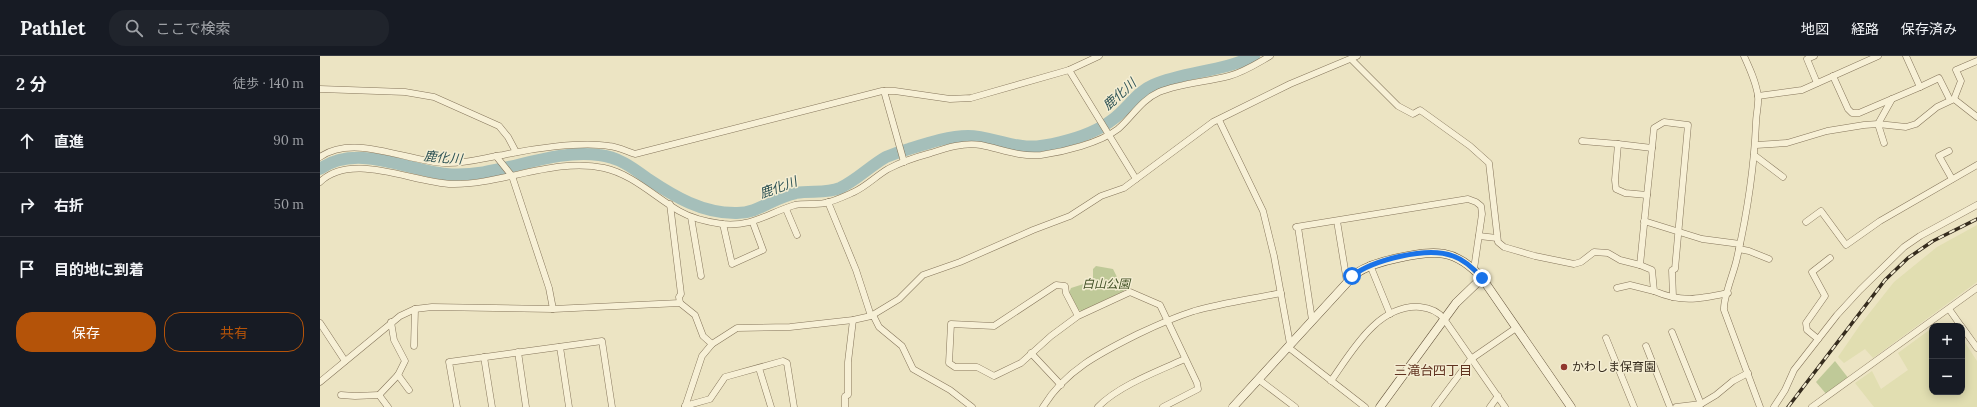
<!DOCTYPE html>
<html lang="ja">
<meta charset="utf-8">
<style>
:root{--surface:#171b24;--page:#20242c;--text:#f1f3f6;--muted:#9ea1a6;--line:#363941;--accent:#b45309}
body{margin:0;font-family:Lora,"Noto Sans JP",serif;background:var(--page);color:var(--text)}
.controls{position:absolute;right:12px;bottom:12px;display:grid;overflow:hidden;border-radius:8px;box-shadow:0 2px 10px #0003}
.controls button{width:36px;height:36px;display:grid;place-items:center;padding:0;border:0;border-bottom:1px solid var(--line);background:var(--surface);color:var(--text);font:20px sans-serif}
.stop{position:absolute;width:12px;height:12px;margin:-9px;border:3px solid #1a73e8;border-radius:50%;background:#fff}
.stop.end{background:#1a73e8;border-color:#fff;box-shadow:0 1px 4px #0008}
.list{margin:0;padding:0;list-style:none}
h2{display:flex;justify-content:space-between;align-items:center;height:52px;margin:0;padding:0 16px;font-size:17px}
h2 small{font-size:13px;font-weight:400;color:var(--muted)}
.list li{display:grid;grid-template-columns:26px 1fr auto;gap:12px;align-items:center;box-sizing:border-box;height:64px;padding:0 16px;border-top:1px solid var(--line)}
.list b{display:block;font-size:15px;white-space:nowrap}
.list em{font-size:13px;font-style:normal;color:var(--muted)}
.actions{display:flex;gap:8px;padding:12px 16px}
.actions a{flex:1;padding:9px 0;border:1px solid var(--accent);border-radius:16px;text-align:center;font-size:14px;color:var(--accent)}
.actions .main{background:var(--accent);color:#fff}
.icon{flex:none;width:22px;height:22px;fill:none;stroke:currentColor;stroke-width:2;stroke-linecap:round;stroke-linejoin:round}
.map{position:relative;flex:none;width:1657px;height:351px;overflow:hidden}
header{display:flex;align-items:center;gap:24px;box-sizing:border-box;height:56px;padding:0 20px;background:var(--surface);border-bottom:1px solid var(--line)}
header strong{font-size:19px}
nav{display:flex;gap:22px;margin-inline-start:auto;font-size:14px}
.search{width:280px;height:36px;background:var(--page);display:flex;align-items:center;gap:10px;box-sizing:border-box;padding:0 14px;border-radius:16px;color:var(--muted);font-size:15px}
main{display:flex}
aside{flex:1;background:var(--surface)}
.map>svg:first-child{display:block}
</style>
<header>
<strong>Pathlet</strong>
<div class="search"><svg class="icon" aria-label="search" viewBox="0 0 24 24"><circle cx="10" cy="10" r="6"/><path d="M15 15l6 6"/></svg>ここで検索</div>
<nav><a>地図</a><a>経路</a><a>保存済み</a></nav>
</header>
<main>
<aside>
<h2>2 分<small>徒歩 · 140 m</small></h2>
<ul class="list">
<li><svg class="icon" aria-label="ahead" viewBox="0 0 24 24"><path d="M12 20V5M6 11l6-6 6 6"/></svg><div><b>直進</b></div><em>90 m</em></li>
<li><svg class="icon" aria-label="right" viewBox="0 0 24 24"><path d="M7 20v-9h11M14 6l5 5-5 5"/></svg><div><b>右折</b></div><em>50 m</em></li>
<li><svg class="icon" aria-label="arrive" viewBox="0 0 24 24"><path d="M6 21V4h12l-3 4 3 4H6"/></svg><div><b>目的地に到着</b></div></li>
</ul>
<div class="actions"><a class="main">保存</a><a>共有</a></div>
</aside>
<div class="map">
<svg width="1657" height="351" viewBox="0 0 1657 351">
<rect width="100%" height="100%" fill="#ece4c3"/>
<g fill="#e1deb1">
<polygon points="1657,169 1657,226 1553,302 1545,293 1524,307 1518,301 1540,269 1574,226 1617,191"/>
<polygon points="1612,272 1612,336 1642,336 1642,282 1657,305 1657,351 1554,351 1535,327 1552,315 1561,333 1588,314 1578,297"/>
</g>
<g fill="#bfc998">
<polygon points="776,210 793,213 804,235 762,255 758,254 749,237 751,232 773,225 773,213"/>
<polygon points="1515,305 1529,323 1507,339 1496,326"/>
</g>
<g fill="none" stroke-linecap="round" stroke-linejoin="round">
<path stroke="#a5bfba" stroke-width="12" d="M0 113C36 87 87 114 126 118 177 123 228 92 279 99 299 101 313 112 328 123 355 141 382 157 415 157 439 158 453 141 476 137 490 134 506 138 520 132 537 124 550 110 566 101 573 98 582 95 589 93 608 87 629 80 648 80 666 80 683 88 702 90 715 92 729 89 741 86 758 82 778 75 792 64 807 54 816 36 833 29 866 15 902 16 934 0"/>
<defs>
<g id="street">
<path d="M1424 0C1430 13 1436 26 1438 40 1439 49 1436 58 1436 67 1434 112 1427 158 1417 202 1414 217 1403 241 1404 254L1440 351"/>
<polyline points="1494,0 1487,3 1497,27"/>
<path d="M1031 3 1078 50 1093 58 1100 54 1150 90 1169 107 1178 186 1184 191 1215 200 1254 208 1261 206 1274 196 1288 197 1300 204 1320 209 1332 214 1334 235C1362 247 1379 243 1408 237"/>
<polyline points="749,14 816,123"/>
<polyline points="1513,20 1528,53 1532,57 1539,57 1600,31 1586,0"/>
<polyline points="1600,31 1619,22 1630,44"/>
<polyline points="0,33 85,36 114,41 179,70 188,81 196,96"/>
<polyline points="564,35 584,106"/>
<polyline points="1438,40 1482,34 1558,0"/>
<polyline points="1634,43 1641,25 1636,14 1657,5"/>
<polyline points="899,64 943,155 954,200 970,288"/>
<polyline points="1262,85 1298,88"/>
<polyline points="1564,87 1558,68 1572,43"/>
<polyline points="1436,89 1467,87 1507,75 1544,69 1558,68 1586,71 1596,68 1617,51 1634,43 1657,61"/>
<polyline points="1629,95 1619,100 1632,123"/>
<polyline points="1434,99 1463,121"/>
<polyline points="176,100 192,120 229,232 233,253"/>
<path d="M0 101C34 77 88 106 125 107 145 108 163 102 183 99 210 93 261 85 289 90 298 91 306 95 315 98L562 35H575L630 43 651 42 749 14 779 0"/>
<path d="M0 126C32 95 93 127 132 128 181 129 235 101 284 112 312 118 335 141 359 155 371 162 388 166 402 168 433 171 448 157 475 149 485 147 495 149 505 147 515 145 525 140 534 136 547 130 556 120 568 113 581 106 596 101 611 97 626 92 644 86 661 89 681 93 699 101 721 99 743 96 780 87 798 73 812 61 821 44 839 36 861 27 886 26 909 20 924 16 936 8 950 0"/>
<polyline points="1327,139 1332,92"/>
<polyline points="508,146 536,214 551,260"/>
<polyline points="350,148 361,238 359,241 360,247"/>
<polyline points="466,153 477,179"/>
<polyline points="371,161 381,220"/>
<polyline points="1017,165 1027,226"/>
<polyline points="1324,165 1382,183 1420,188"/>
<polyline points="1486,166 1501,155 1526,189 1560,165 1657,109"/>
<polyline points="403,168 412,208 443,194 433,167"/>
<polyline points="976,171 1148,143 1156,146 1161,150 1162,158 1154,213"/>
<polyline points="978,171 992,264"/>
<polyline points="1159,180 1177,182"/>
<polyline points="1419,193 1429,195 1449,203"/>
<polyline points="1050,209 1070,258"/>
<polyline points="1320,209 1327,139 1305,137 1296,133 1295,124 1298,88 1332,92 1334,72 1344,66 1368,69 1355,213 1352,214 1353,241"/>
<polyline points="1297,232 1310,229 1334,235"/>
<polyline points="1629,253 1641,270"/>
<polyline points="553,259 559,271 582,290 593,313 630,334 652,351"/>
<polyline points="758,260 746,237 745,230 736,229 674,270 631,268 629,307 635,311 657,311 674,320 701,307 731,280 758,260 810,236 840,249 877,327 878,333 843,351"/>
<polyline points="0,267 25,305"/>
<polyline points="1642,271 1657,292"/>
<polyline points="1352,276 1381,348"/>
<polyline points="1286,282 1314,351"/>
<polyline points="1498,283 1487,274 1486,267 1505,240 1492,216 1510,202"/>
<polyline points="94,290 95,253"/>
<polyline points="1326,290 1350,351"/>
<polyline points="240,291 249,351"/>
<polyline points="968,291 1045,351"/>
<polyline points="198,296 206,351"/>
<polyline points="711,297 741,329"/>
<polyline points="164,301 172,351"/>
<polyline points="439,312 451,351"/>
<polyline points="78,319 89,334"/>
<polyline points="938,323 975,351"/>
<path d="M1011 325C1032 295 1058 248 1100 251 1110 252 1118 255 1124 263L1185 351"/>
<polyline points="0,326 80,260 95,253 112,251 233,253 360,247 375,259 383,280 392,288"/>
<polyline points="21,339 35,340 59,339"/>
<polyline points="365,350 390,343 405,321 463,305 467,307 474,351"/>
<polyline points="68,351 59,339 78,319 85,305 74,284 71,266"/>
<polyline points="137,351 129,306 282,285 292,351"/>
<polyline points="365,351 382,300 392,288 417,272 470,271 533,264 551,260 579,243 603,219 640,206 713,174 750,160 781,140 804,132 893,66 970,28 1037,0"/>
<polyline points="525,351 525,340 528,339 528,306 533,264"/>
<path d="M723 351C745 314 782 296 818 278 837 269 855 261 874 255 903 247 932 243 961 237"/>
<path d="M778 351C798 330 838 315 865 303"/>
<polyline points="1115,351 1151,303 1196,272"/>
<polyline points="1170,351 1178,340"/>
<polyline points="1356,351 1381,348 1396,339 1413,325 1428,317"/>
<polyline points="1454,351 1465,334 1474,314 1517,259 1540,234 1584,191 1600,180 1657,149"/>
<polyline points="1492,351 1657,232"/>
</g>
<g id="secondary">
<path d="M913 351 1035 218C1048 209 1063 205 1078 202 1115 194 1135 192 1162 222L1251 351"/>
<polyline points="1060,351 1136,247 1162,222"/>
</g>
</defs>
<use href="#street" stroke="#85755b" stroke-width="7"/>
<use href="#secondary" stroke="#67563e" stroke-width="9"/>
<use href="#street" stroke="#f7f0d6" stroke-width="6"/>
<use href="#secondary" stroke="#f7f0d6" stroke-width="8"/>
<defs>
<polyline id="rail" points="1468,351 1565,224 1588,202 1613,185 1657,163"/>
</defs>
<use href="#rail" stroke="#362c1e" stroke-width="3.5"/>
<use href="#rail" stroke="#f4edd2" stroke-width="2" stroke-dasharray="6" stroke-linecap="butt"/>
</g>
<g fill="none" stroke-linecap="round" stroke-linejoin="round">
<path stroke="#1a73e8" stroke-width="5" d="M1032 220C1053 204 1107 190 1133 200 1145 204 1154 213 1162 222"/>
</g>
<circle fill="#91372e" stroke="#f4edd2" stroke-width="1.5" cx="1244" cy="311" r="4"/>
<g text-anchor="middle" stroke-width="3" stroke-linejoin="round" paint-order="stroke">
<g font-size="12" font-style="italic" fill="#425126" stroke="#f4edd2">
<text x="786" y="232">白山公園</text>
</g>
<g font-size="12" fill="#362c1e" stroke="#f4edd2" text-anchor="start">
<text x="1252" y="315">かわしま保育園</text>
</g>
<g font-size="13" font-style="italic" fill="#2e5355" stroke="#f4edd2">
<text transform="translate(799 38) rotate(-42)" y="5">鹿化川</text>
<text transform="translate(123 101) rotate(5)" y="5">鹿化川</text>
<text transform="translate(458 131) rotate(-20)" y="5">鹿化川</text>
</g>
<g font-size="13" fill="#603320" stroke="#f4edd2">
<text x="1113" y="319">三滝台四丁目</text>
</g>
</g>
</svg>
<div class="controls">
<button>+</button>
<button>−</button>
</div>
<div class="stop" style="left:1032px;top:220px"></div>
<div class="stop end" style="left:1162px;top:222px"></div>
</div>
</main>
